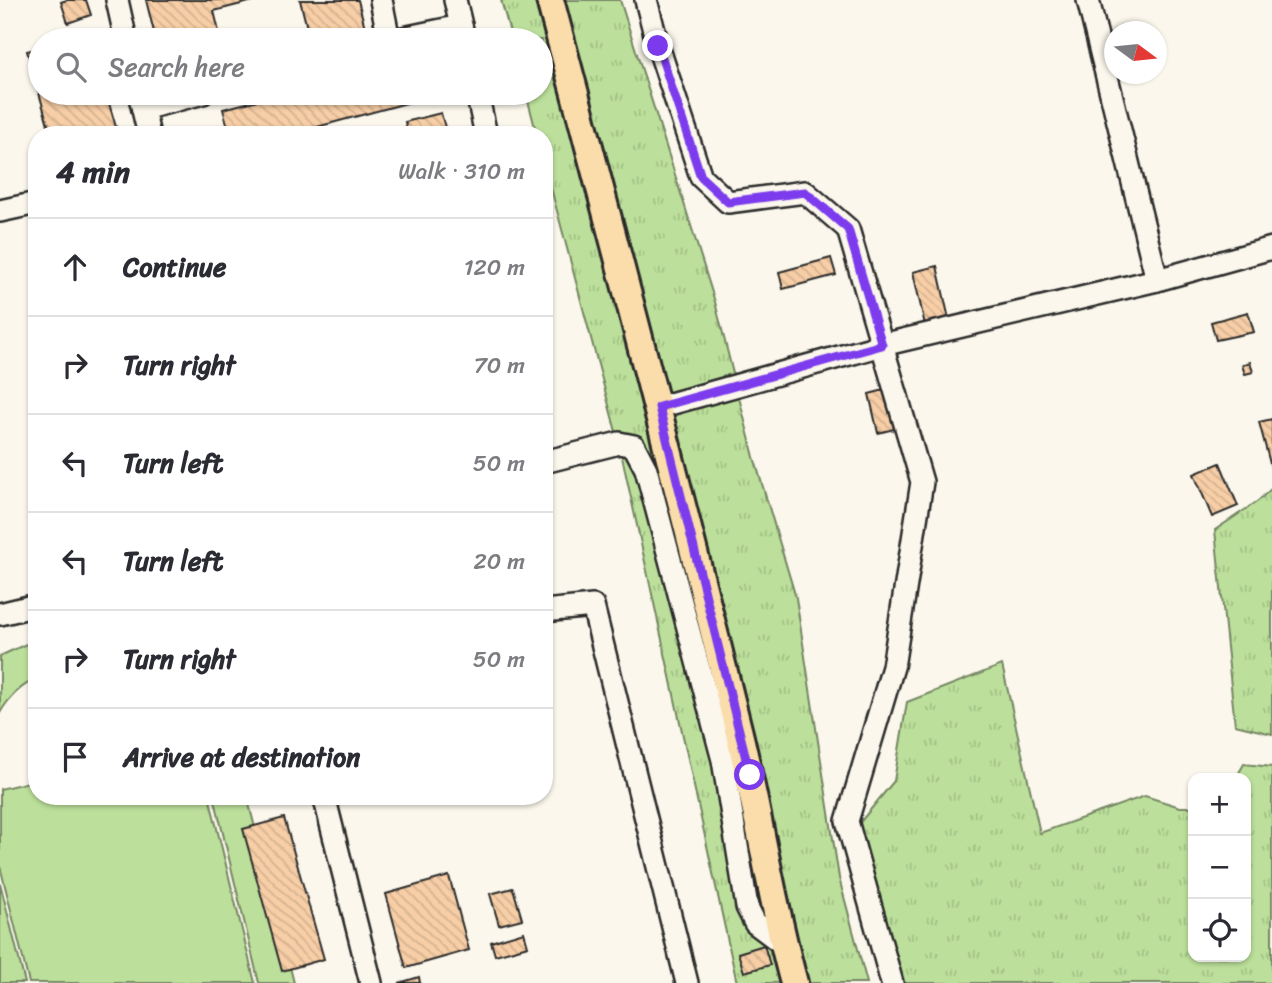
<!DOCTYPE html>
<meta charset="utf-8">
<style>
:root{--surface:#fff;--page:#f2f2f3;--text:#2b2b33;--muted:#7c7c81;--line:#e1e1e2}
body{margin:0;font-family:Sriracha,sans-serif;background:var(--page);color:var(--text)}
.controls{position:absolute;right:21px;bottom:21px;display:grid;overflow:hidden;border-radius:14px;box-shadow:0 2px 5px #0004}
.controls button{width:63px;height:63px;display:grid;place-items:center;padding:0;border:0;border-bottom:2px solid var(--line);background:var(--surface);color:var(--text);font:35px sans-serif}
.compass{position:absolute;left:1104px;top:21px;width:63px;height:63px;border-radius:50%;background:var(--surface);box-shadow:0 2px 5px #0004;rotate:105deg}
.stop{position:absolute;width:21px;height:21px;margin:-16px;border:5px solid #7c3aed;border-radius:50%;background:#fff}
.stop.end{background:#7c3aed;border-color:#fff;box-shadow:0 2px 7px #0008}
.list{margin:0;padding:0;list-style:none}
h2{display:flex;justify-content:space-between;align-items:center;height:91px;margin:0;padding:0 28px;font-size:30px}
h2 small{font-size:23px;font-weight:400;color:var(--muted)}
.list li{display:grid;grid-template-columns:46px 1fr auto;gap:21px;align-items:center;box-sizing:border-box;height:98px;padding:0 28px;border-top:2px solid var(--line)}
.list b{display:block;font-size:26px;white-space:nowrap}
.list em{font-size:23px;font-style:normal;color:var(--muted)}
.icon{flex:none;width:38px;height:38px;fill:none;stroke:currentColor;stroke-width:2;stroke-linecap:round;stroke-linejoin:round}
.map{position:relative;flex:none;width:1272px;height:983px;overflow:hidden}
.search{position:absolute;background:var(--surface);box-shadow:0 2px 5px #0004;left:28px;top:28px;width:525px;height:77px;display:flex;align-items:center;gap:18px;box-sizing:border-box;padding:0 24px;border-radius:38px;color:var(--muted);font-size:26px}
.panel{position:absolute;background:var(--surface);box-shadow:0 2px 5px #0004;left:28px;top:126px;width:525px;height:679px;border-radius:28px}
.map>svg:first-child{display:block}
</style>
<div class="map">
<svg width="1272" height="983" viewBox="0 0 1272 983">
<defs>
<pattern id="grass-tufts" width="24" height="20" patternUnits="userSpaceOnUse" patternTransform="scale(1.75)"><rect width="24" height="20" fill="#bce09b"/><path d="M3 7l-1-3M5 7V3M7 7l1-3M15 17l-1-3M17 17v-4M19 17l1-3" fill="none" stroke="#a2c086"/></pattern>
<pattern id="building-back-hatch" width="6" height="6" patternUnits="userSpaceOnUse" patternTransform="scale(1.75)"><rect width="6" height="6" fill="#f7cea6"/><path d="M-1 5l2 2M0 0l6 6M5-1l2 2" fill="none" stroke="#d4b18f"/></pattern>
</defs>
<rect width="100%" height="100%" fill="#fbf7ec"/>
<filter id="ink" filterUnits="userSpaceOnUse"><feTurbulence type="fractalNoise" baseFrequency=".0143" numOctaves="2"/><feDisplacementMap in="SourceGraphic" scale="14" xChannelSelector="R" yChannelSelector="G"/><feConvolveMatrix kernelMatrix="1 2 1 2 8 2 1 2 1" color-interpolation-filters="sRGB"/></filter>
<g filter="url(#ink)">
<g fill="url(#grass-tufts)" stroke="#748663" stroke-width="2">
<polygon points="501,0 620,0 715,302 754,457 796,598 839,878 867,983 737,983 619,443 544,162 544,135 537,135 526,93 541,93 541,40 512,40"/>
<polygon points="1272,488 1272,734 1235,725 1215,530 1258,501"/>
<polygon points="1002,665 1040,833 1145,796 1180,807 1193,807 1193,957 1246,957 1246,778 1236,778 1244,764 1272,767 1272,983 896,983 857,826 894,781 907,702"/>
</g>
<g fill="#bce09b" stroke="#748663" stroke-width="2">
<path d="M37 639V679C22 684 8 699 0 713V656Z"/>
<polygon points="37,780 37,796 209,796 255,983 29,983 0,866 0,789"/>
<polygon points="214,796 247,796 294,983 259,983"/>
<polygon points="0,883 25,983 26,983 0,983"/>
</g>
<g fill="url(#building-back-hatch)" stroke="#2b2b2b" stroke-width="2">
<polygon points="67,0 86,0 91,15 68,23 61,2"/>
<polygon points="146,0 257,0 214,11 221,40 156,40"/>
<polygon points="300,0 358,0 367,36 350,40 310,40"/>
<polygon points="89,34 91,40 66,40"/>
<polygon points="40,48 40,93 106,93 118,134 51,135 27,51"/>
<polygon points="285,93 428,93 429,97 287,135 230,135 223,109"/>
<polygon points="441,113 447,135 408,135 405,122"/>
<polygon points="831,258 836,275 783,289 779,272"/>
<polygon points="937,266 949,319 925,325 913,272"/>
<polygon points="1248,312 1254,332 1216,340 1211,322"/>
<polygon points="1250,362 1253,372 1245,374 1242,365"/>
<polygon points="892,388 902,427 878,433 869,394"/>
<polygon points="1272,419 1272,471 1259,422"/>
<polygon points="1220,463 1238,506 1212,517 1194,474"/>
<polygon points="284,818 324,959 282,971 243,829"/>
<polygon points="449,876 469,950 406,968 386,894"/>
<polygon points="513,888 522,919 499,925 490,894"/>
<polygon points="524,932 528,946 495,955 491,942"/>
<polygon points="764,945 770,965 744,972 738,953"/>
<polygon points="419,977 420,983 399,983"/>
</g>
<g fill="none" stroke-linecap="round" stroke-linejoin="round">
<defs>
<g id="minor">
<polyline points="117,0 126,40"/>
<polyline points="381,0 389,40"/>
<polyline points="455,0 464,38"/>
<polyline points="646,0 658,46 701,177 728,202 805,192 848,229 922,482 893,667 847,821 892,983"/>
<polyline points="1088,0 1157,280"/>
<polyline points="393,40 461,26"/>
<polyline points="139,93 149,135"/>
<polyline points="477,93 486,135"/>
<polyline points="143,109 203,93"/>
<polyline points="0,211 37,203"/>
<polyline points="659,407 882,345 1157,280 1272,248"/>
<polyline points="544,462 619,443 634,446 646,469 723,760 747,907 755,923 783,944"/>
<polyline points="544,611 593,606 687,983"/>
<polyline points="0,614 37,605"/>
<polyline points="324,796 371,983"/>
</g>
<path id="major" d="M550 0C615 243 678 485 738 729 759 813 771 900 794 983"/>
</defs>
<use href="#minor" stroke="#2b2b2b" stroke-width="26"/>
<use href="#major" stroke="#2b2b2b" stroke-width="32"/>
<use href="#minor" stroke="#fbf7ec" stroke-width="21"/>
<use href="#major" stroke="#faddab" stroke-width="26"/>
</g>
</g>
<g fill="none" stroke-linecap="round" stroke-linejoin="round" filter="url(#ink)">
<polyline stroke="#7c3aed" stroke-width="9" points="658,46 701,177 728,202 805,192 848,229 882,345 659,407 750,775"/>
</g>
</svg>
<div class="controls">
<button>+</button>
<button>−</button>
<button><svg class="icon" aria-label="locate" viewBox="0 0 24 24"><circle cx="12" cy="12" r="6"/><path d="M12 2v4M12 18v4M2 12h4M18 12h4"/></svg></button>
</div>
<svg class="compass" viewBox="-18 -18 36 36"><path d="M0-13l5 13h-10z" fill="#e53935"/><path d="M0 13l5-13h-10z" fill="#7c7c81"/></svg>
<div class="stop" style="left:750px;top:775px"></div>
<div class="stop end" style="left:658px;top:46px"></div>
<div class="search"><svg class="icon" aria-label="search" viewBox="0 0 24 24"><circle cx="10" cy="10" r="6"/><path d="M15 15l6 6"/></svg>Search here</div>
<section class="panel">
<h2>4 min<small>Walk · 310 m</small></h2>
<ul class="list">
<li><svg class="icon" aria-label="ahead" viewBox="0 0 24 24"><path d="M12 20V5M6 11l6-6 6 6"/></svg><div><b>Continue</b></div><em>120 m</em></li>
<li><svg class="icon" aria-label="right" viewBox="0 0 24 24"><path d="M7 20v-9h11M14 6l5 5-5 5"/></svg><div><b>Turn right</b></div><em>70 m</em></li>
<li><svg class="icon" aria-label="left" viewBox="0 0 24 24"><path d="M17 20v-9H6M10 6l-5 5 5 5"/></svg><div><b>Turn left</b></div><em>50 m</em></li>
<li><svg class="icon" aria-label="left" viewBox="0 0 24 24"><path d="M17 20v-9H6M10 6l-5 5 5 5"/></svg><div><b>Turn left</b></div><em>20 m</em></li>
<li><svg class="icon" aria-label="right" viewBox="0 0 24 24"><path d="M7 20v-9h11M14 6l5 5-5 5"/></svg><div><b>Turn right</b></div><em>50 m</em></li>
<li><svg class="icon" aria-label="arrive" viewBox="0 0 24 24"><path d="M6 21V4h12l-3 4 3 4H6"/></svg><div><b>Arrive at destination</b></div></li>
</ul>
</section>
</div>
